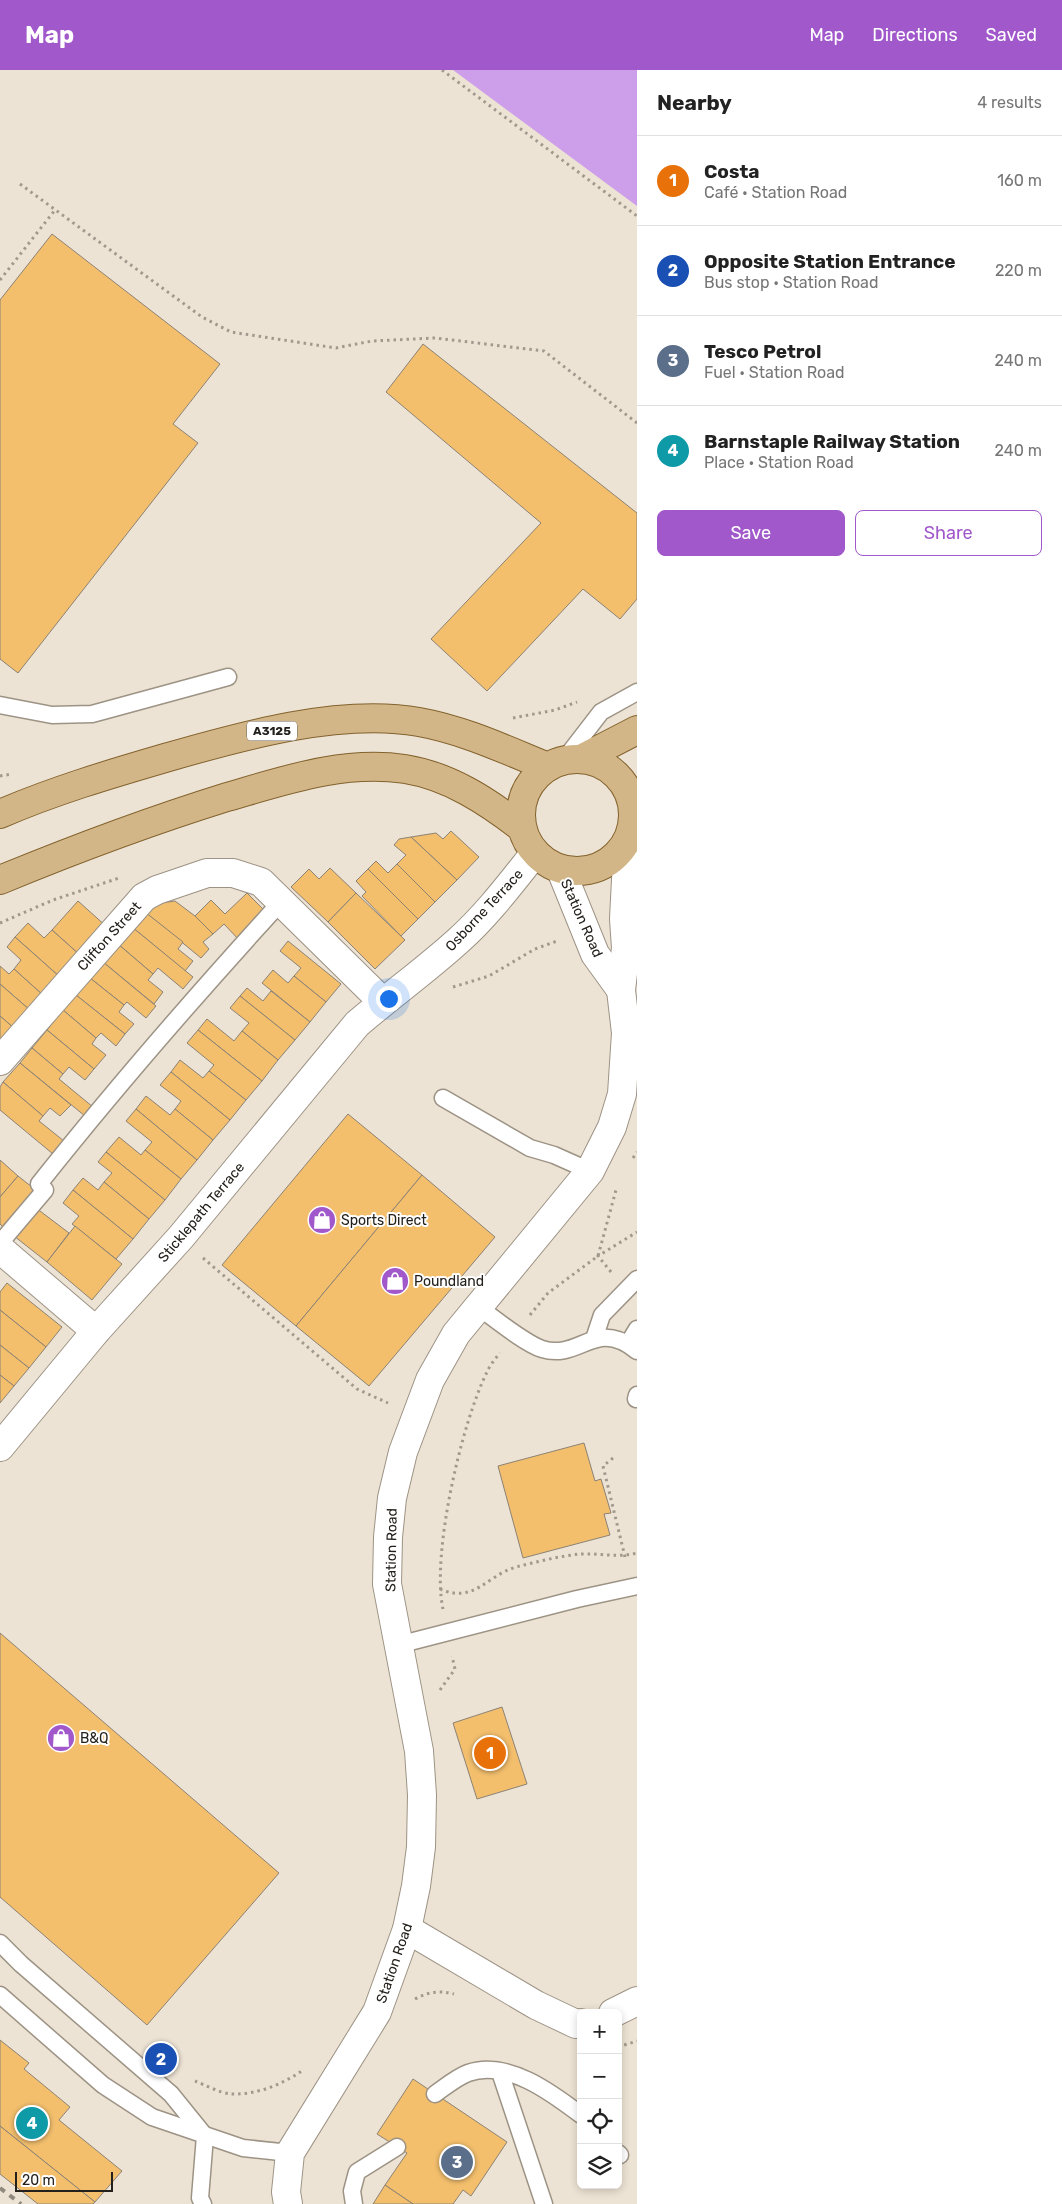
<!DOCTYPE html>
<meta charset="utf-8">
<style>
:root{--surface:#fff;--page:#f2f2f2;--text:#222;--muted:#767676;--line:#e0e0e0;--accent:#a158cb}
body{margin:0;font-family:Rubik,sans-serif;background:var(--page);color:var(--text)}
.controls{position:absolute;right:15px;bottom:15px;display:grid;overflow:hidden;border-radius:8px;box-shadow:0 2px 8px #0003}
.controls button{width:45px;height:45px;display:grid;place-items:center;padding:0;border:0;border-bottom:1px solid var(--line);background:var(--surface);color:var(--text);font:25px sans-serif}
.scale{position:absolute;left:15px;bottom:12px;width:98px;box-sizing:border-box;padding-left:5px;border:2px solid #24201b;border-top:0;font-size:14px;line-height:18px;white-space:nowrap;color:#24201b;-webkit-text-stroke:4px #fff;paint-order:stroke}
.you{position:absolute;left:388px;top:928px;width:18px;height:18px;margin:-12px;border:4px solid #fff;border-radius:50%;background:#1a73e8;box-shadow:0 0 0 8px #1a73e833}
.badge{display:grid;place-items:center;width:32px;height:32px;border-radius:50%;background:var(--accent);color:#fff;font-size:16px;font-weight:700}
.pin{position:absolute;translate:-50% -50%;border:2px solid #fff;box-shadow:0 1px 5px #0006}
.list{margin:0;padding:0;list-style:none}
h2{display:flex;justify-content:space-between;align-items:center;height:65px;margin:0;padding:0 20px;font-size:21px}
h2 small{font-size:16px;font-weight:400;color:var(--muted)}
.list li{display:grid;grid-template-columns:32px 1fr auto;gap:15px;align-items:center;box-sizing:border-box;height:90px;padding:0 20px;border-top:1px solid var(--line)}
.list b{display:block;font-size:19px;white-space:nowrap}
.list p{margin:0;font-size:16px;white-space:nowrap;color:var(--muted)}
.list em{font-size:16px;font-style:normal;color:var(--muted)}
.actions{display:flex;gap:10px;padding:15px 20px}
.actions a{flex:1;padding:11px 0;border:1px solid var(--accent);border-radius:8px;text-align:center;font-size:18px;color:var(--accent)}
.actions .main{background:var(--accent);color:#fff}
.icon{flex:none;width:28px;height:28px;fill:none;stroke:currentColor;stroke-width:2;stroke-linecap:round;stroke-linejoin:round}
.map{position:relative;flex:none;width:637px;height:2134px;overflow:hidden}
header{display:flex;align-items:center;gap:30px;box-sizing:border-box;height:70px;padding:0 25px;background:var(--accent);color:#fff}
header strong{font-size:24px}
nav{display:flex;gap:28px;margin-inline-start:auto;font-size:18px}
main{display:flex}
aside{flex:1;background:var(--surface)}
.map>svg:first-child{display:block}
</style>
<header>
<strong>Map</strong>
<nav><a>Map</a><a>Directions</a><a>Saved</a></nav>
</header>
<main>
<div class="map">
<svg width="637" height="2134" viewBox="0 0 637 2134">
<rect width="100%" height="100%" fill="#ede3d4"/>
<polygon fill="#cd9feb" points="453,0 637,0 637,136"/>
<g fill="#f3bf6d" stroke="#8c8274">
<polygon points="52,164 220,294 173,354 198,373 18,603 0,589 0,230"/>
<polygon points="423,274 637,443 637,529 620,549 583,519 487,621 431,569 541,453 386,322"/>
<polygon points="451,761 479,787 457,810 411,767 436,763 443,769"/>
<polygon points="411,767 457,810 435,832 397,794 406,785 394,775 399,769"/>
<polygon points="376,791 388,803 397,794 435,832 418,849 368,799"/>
<polygon points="330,798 356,823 328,852 291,817 309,799 319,809"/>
<polygon points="368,799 418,849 401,866 362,826 366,822 356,811"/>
<polygon points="247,823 267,843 240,871 224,854 213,864 195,846 211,830 225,844"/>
<polygon points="356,823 405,870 375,899 328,852"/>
<polygon points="78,831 107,857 81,886 52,860"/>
<polygon points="175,831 195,846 213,864 203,872 209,879 201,888 145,842 155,834"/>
<polygon points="145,842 183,872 178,879 193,891 185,901 132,857"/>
<polygon points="28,853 44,868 52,860 81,886 61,908 15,867"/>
<polygon points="132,857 193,907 183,919 158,898 153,904 118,874"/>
<polygon points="15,867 61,908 44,926 14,899 21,890 7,877"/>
<polygon points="288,871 341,914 326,932 294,906 301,898 280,881"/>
<polygon points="118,874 153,904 148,910 163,922 154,934 103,892"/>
<polygon points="103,892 156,936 146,948 127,932 124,935 90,908"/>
<polygon points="0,896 9,904 14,899 44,926 31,941 0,914"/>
<polygon points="273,900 288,913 294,906 326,932 310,952 262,913"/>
<polygon points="90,908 124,935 119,942 134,954 125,964 76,925"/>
<polygon points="0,914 31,941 15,959 0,946"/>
<polygon points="247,918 263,931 271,921 310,952 295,970 240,926"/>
<polygon points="76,925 125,964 116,976 101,963 96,968 63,940"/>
<polygon points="240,926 295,970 278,990 242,961 249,953 230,938"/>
<polygon points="63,940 96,968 92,974 106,985 94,999 47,960"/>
<polygon points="0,946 15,959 0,975"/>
<polygon points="207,949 234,971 242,961 278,990 262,1011 198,960"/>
<polygon points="47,960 94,999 85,1010 69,997 63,1004 32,978"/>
<polygon points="198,960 262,1011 246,1030 209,1001 214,995 187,973"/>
<polygon points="32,978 63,1004 59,1009 93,1037 85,1046 20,993"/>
<polygon points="180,990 203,1008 209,1001 246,1030 230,1050 171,1002"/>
<polygon points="20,993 71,1035 60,1046 50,1038 43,1046 3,1012"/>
<polygon points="171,1002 230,1050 213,1070 175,1039 181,1031 160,1015"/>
<polygon points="3,1012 43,1046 39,1051 64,1071 53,1084 0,1040 0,1017"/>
<polygon points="146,1026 170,1045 175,1039 213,1070 197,1090 136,1039"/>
<polygon points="136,1039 197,1090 181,1109 145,1080 152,1072 126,1051"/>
<polygon points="348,1044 422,1105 296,1256 222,1195"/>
<polygon points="119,1067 141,1085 145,1080 181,1109 165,1130 106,1082"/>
<polygon points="106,1082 165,1130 149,1149 104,1112 112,1103 98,1092"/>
<polygon points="0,1090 18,1106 0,1127"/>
<polygon points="422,1105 495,1167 369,1316 296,1256"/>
<polygon points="18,1106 37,1121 5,1159 0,1154 0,1127"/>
<polygon points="83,1108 98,1120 104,1112 149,1149 133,1169 73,1120"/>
<polygon points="73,1120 133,1169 116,1189 72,1154 79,1146 63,1133"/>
<polygon points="36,1138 69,1163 47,1192 14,1166"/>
<polygon points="75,1156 122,1194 92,1230 47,1192"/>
<polygon points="7,1213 62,1257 46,1277 0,1240 0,1222"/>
<polygon points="0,1240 46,1277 29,1298 0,1275"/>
<polygon points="0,1275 29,1298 14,1316 0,1305"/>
<polygon points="0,1305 14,1316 0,1333"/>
<polygon points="584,1373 595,1411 601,1409 611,1443 604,1444 610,1465 523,1488 498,1396"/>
<polygon points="0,1563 279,1803 147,1955 0,1827"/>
<polygon points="502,1637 527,1714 477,1729 453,1653"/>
<polygon points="0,1970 29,1993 24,1999 70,2037 59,2050 122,2101 95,2132 0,2056"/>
<polygon points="413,2009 507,2072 471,2126 463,2120 453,2134 413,2134 385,2115 407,2083 377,2064"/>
<polygon points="0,2056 95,2132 93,2134 38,2134 0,2104"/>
<polygon points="385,2115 413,2134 373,2134"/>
</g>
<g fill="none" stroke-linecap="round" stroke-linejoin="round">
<defs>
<g id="service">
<polyline points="0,635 52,645 92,644 228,607"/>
<polyline points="564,690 601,642 637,622"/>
<polyline points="443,1028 530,1078 554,1085 590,1101"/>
<path d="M0 1173 45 1120 39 1114C116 1017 197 924 280 833"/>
<path d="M477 1236C494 1248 524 1273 542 1279 580 1291 595 1247 637 1281"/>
<polyline points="594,1269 602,1245 637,1209"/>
<polyline points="628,1274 637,1259"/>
<polyline points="636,1329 637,1325"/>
<polyline points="398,1575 577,1529 637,1516"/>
<polyline points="0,1873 21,1894 171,2024 205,2066 200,2128 203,2134"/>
<polyline points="0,1925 103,2015 152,2047 243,2078 290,2083"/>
<polyline points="500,2002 544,2134"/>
<path d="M435 2024C445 2017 457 2007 468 2003 507 1989 552 2023 581 2045"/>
<polyline points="618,2083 620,2085"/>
<polyline points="354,2134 352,2121 357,2102 397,2077"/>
</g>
<g id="minor">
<polyline points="561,800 595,884 621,920"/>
<polyline points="0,991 144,827 157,820 207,803 233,803 261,812 383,932"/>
<polyline points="0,1179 96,1261"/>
<path d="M0 1377 96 1261 181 1167 357 954C391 925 426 900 459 870 487 845 511 813 535 783"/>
<polyline points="407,1859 536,1935 576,1954 581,1953"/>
<polyline points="613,1943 637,1931"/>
<polyline points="288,2134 286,2122 290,2083 377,1942 407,1859 416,1816 421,1777 422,1725 419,1681 387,1514 388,1467 392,1428 403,1382 430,1310 456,1264 590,1101 612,1057 622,1024 626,963 621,920 626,878 624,849 628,770"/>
</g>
<g id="primary">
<circle cx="577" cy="745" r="56"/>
<polyline points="581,689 637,660"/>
<path d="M0 744C53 721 110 704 165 688 241 666 340 638 419 652 464 660 506 680 548 697"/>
<path d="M0 810C75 779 150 751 227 727 286 710 343 690 405 699 449 706 487 731 522 758"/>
</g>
</defs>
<use href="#service" stroke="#9d9385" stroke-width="19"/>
<use href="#minor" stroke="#9d9385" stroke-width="30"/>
<use href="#primary" stroke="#82622d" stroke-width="30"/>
<g stroke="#a0998d" stroke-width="3" stroke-dasharray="2.5 4" stroke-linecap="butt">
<polyline points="442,0 637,146"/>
<polyline points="20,114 202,247 231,262 336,278 372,271 435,268 544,281 637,353"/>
<polyline points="0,210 55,140"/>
<polyline points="513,648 555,640 577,632"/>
<polyline points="0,706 12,704"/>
<polyline points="0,853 53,830 119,808"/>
<polyline points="453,917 489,906 535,879 557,871"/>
<polyline points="633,1088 637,1082"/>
<polyline points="203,1188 357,1319 388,1333"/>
<polyline points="611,1202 598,1186 637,1162"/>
<polyline points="530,1245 548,1223 598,1186 616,1120"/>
<polyline points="613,1388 603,1396 625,1487"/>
<path d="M440 1519C474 1534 486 1506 516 1497 536 1492 560 1486 580 1484 599 1483 618 1488 637 1483"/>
<path d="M443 1539C431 1484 462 1352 487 1302 490 1295 495 1289 500 1283"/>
<polyline points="440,1620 455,1599 452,1586"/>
<path d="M415 1929C428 1922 439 1920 454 1924"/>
<polyline points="618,1977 637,1971"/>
<path d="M195 2011C205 2015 220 2023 231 2024 257 2025 283 2014 303 2000"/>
</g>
<use href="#service" stroke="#fff" stroke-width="16"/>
<use href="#minor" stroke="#fff" stroke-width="28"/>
<use href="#primary" stroke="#d3b687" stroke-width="28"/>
<polyline stroke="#8f887d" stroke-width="4" stroke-dasharray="6 6" stroke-linecap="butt" points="0,2118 21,2134"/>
</g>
<defs>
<symbol id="shop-disc" viewBox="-11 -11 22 22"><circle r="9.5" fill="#a158cb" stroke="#fff"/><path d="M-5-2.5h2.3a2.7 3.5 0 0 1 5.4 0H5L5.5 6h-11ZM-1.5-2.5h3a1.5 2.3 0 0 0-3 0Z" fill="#fff"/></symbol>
</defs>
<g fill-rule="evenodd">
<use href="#shop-disc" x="306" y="1134" width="32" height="32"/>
<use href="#shop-disc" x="379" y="1195" width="32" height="32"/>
<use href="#shop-disc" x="45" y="1652" width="32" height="32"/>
</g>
<g text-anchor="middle" stroke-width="4" stroke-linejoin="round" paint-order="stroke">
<rect fill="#fff" stroke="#66635f" stroke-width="1" x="247" y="651.5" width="50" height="19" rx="4"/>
<g font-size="12" font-weight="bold" fill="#24201b">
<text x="272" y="665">A3125</text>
</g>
<g font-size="14" fill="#24201b" stroke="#fff">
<text transform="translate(484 840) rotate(-47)" y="5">Osborne Terrace</text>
<text transform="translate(582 848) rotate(66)" y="5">Station Road</text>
<text transform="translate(109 866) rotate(-48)" y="5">Clifton Street</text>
<text transform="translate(201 1142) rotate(-50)" y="5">Sticklepath Terrace</text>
<text transform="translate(391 1480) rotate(-89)" y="5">Station Road</text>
<text transform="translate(394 1893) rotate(-71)" y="5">Station Road</text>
</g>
<g font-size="14" fill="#24201b" stroke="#fff" text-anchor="start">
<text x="341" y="1155">Sports Direct</text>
<text x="414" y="1216">Poundland</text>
<text x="80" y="1673">B&amp;Q</text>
</g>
</g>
</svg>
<div class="controls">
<button>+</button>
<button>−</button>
<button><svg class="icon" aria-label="locate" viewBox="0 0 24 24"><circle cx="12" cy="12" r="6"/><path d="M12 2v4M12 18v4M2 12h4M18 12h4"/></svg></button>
<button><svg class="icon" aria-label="layers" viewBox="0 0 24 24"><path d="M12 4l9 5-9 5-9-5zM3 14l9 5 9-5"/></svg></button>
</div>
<div class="scale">20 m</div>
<div class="you"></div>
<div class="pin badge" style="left:490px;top:1683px;background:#e8710a">1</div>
<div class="pin badge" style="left:161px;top:1989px;background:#1a4fb4">2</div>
<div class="pin badge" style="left:457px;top:2092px;background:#5c6f8a">3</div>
<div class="pin badge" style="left:32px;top:2053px;background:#0f9aa8">4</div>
</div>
<aside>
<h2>Nearby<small>4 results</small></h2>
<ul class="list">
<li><span class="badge" style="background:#e8710a">1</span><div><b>Costa</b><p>Café · Station Road</p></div><em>160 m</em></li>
<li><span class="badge" style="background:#1a4fb4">2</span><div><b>Opposite Station Entrance</b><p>Bus stop · Station Road</p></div><em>220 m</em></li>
<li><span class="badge" style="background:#5c6f8a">3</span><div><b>Tesco Petrol</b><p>Fuel · Station Road</p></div><em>240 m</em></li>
<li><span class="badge" style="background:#0f9aa8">4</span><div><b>Barnstaple Railway Station</b><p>Place · Station Road</p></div><em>240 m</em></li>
</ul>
<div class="actions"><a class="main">Save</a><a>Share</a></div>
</aside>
</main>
